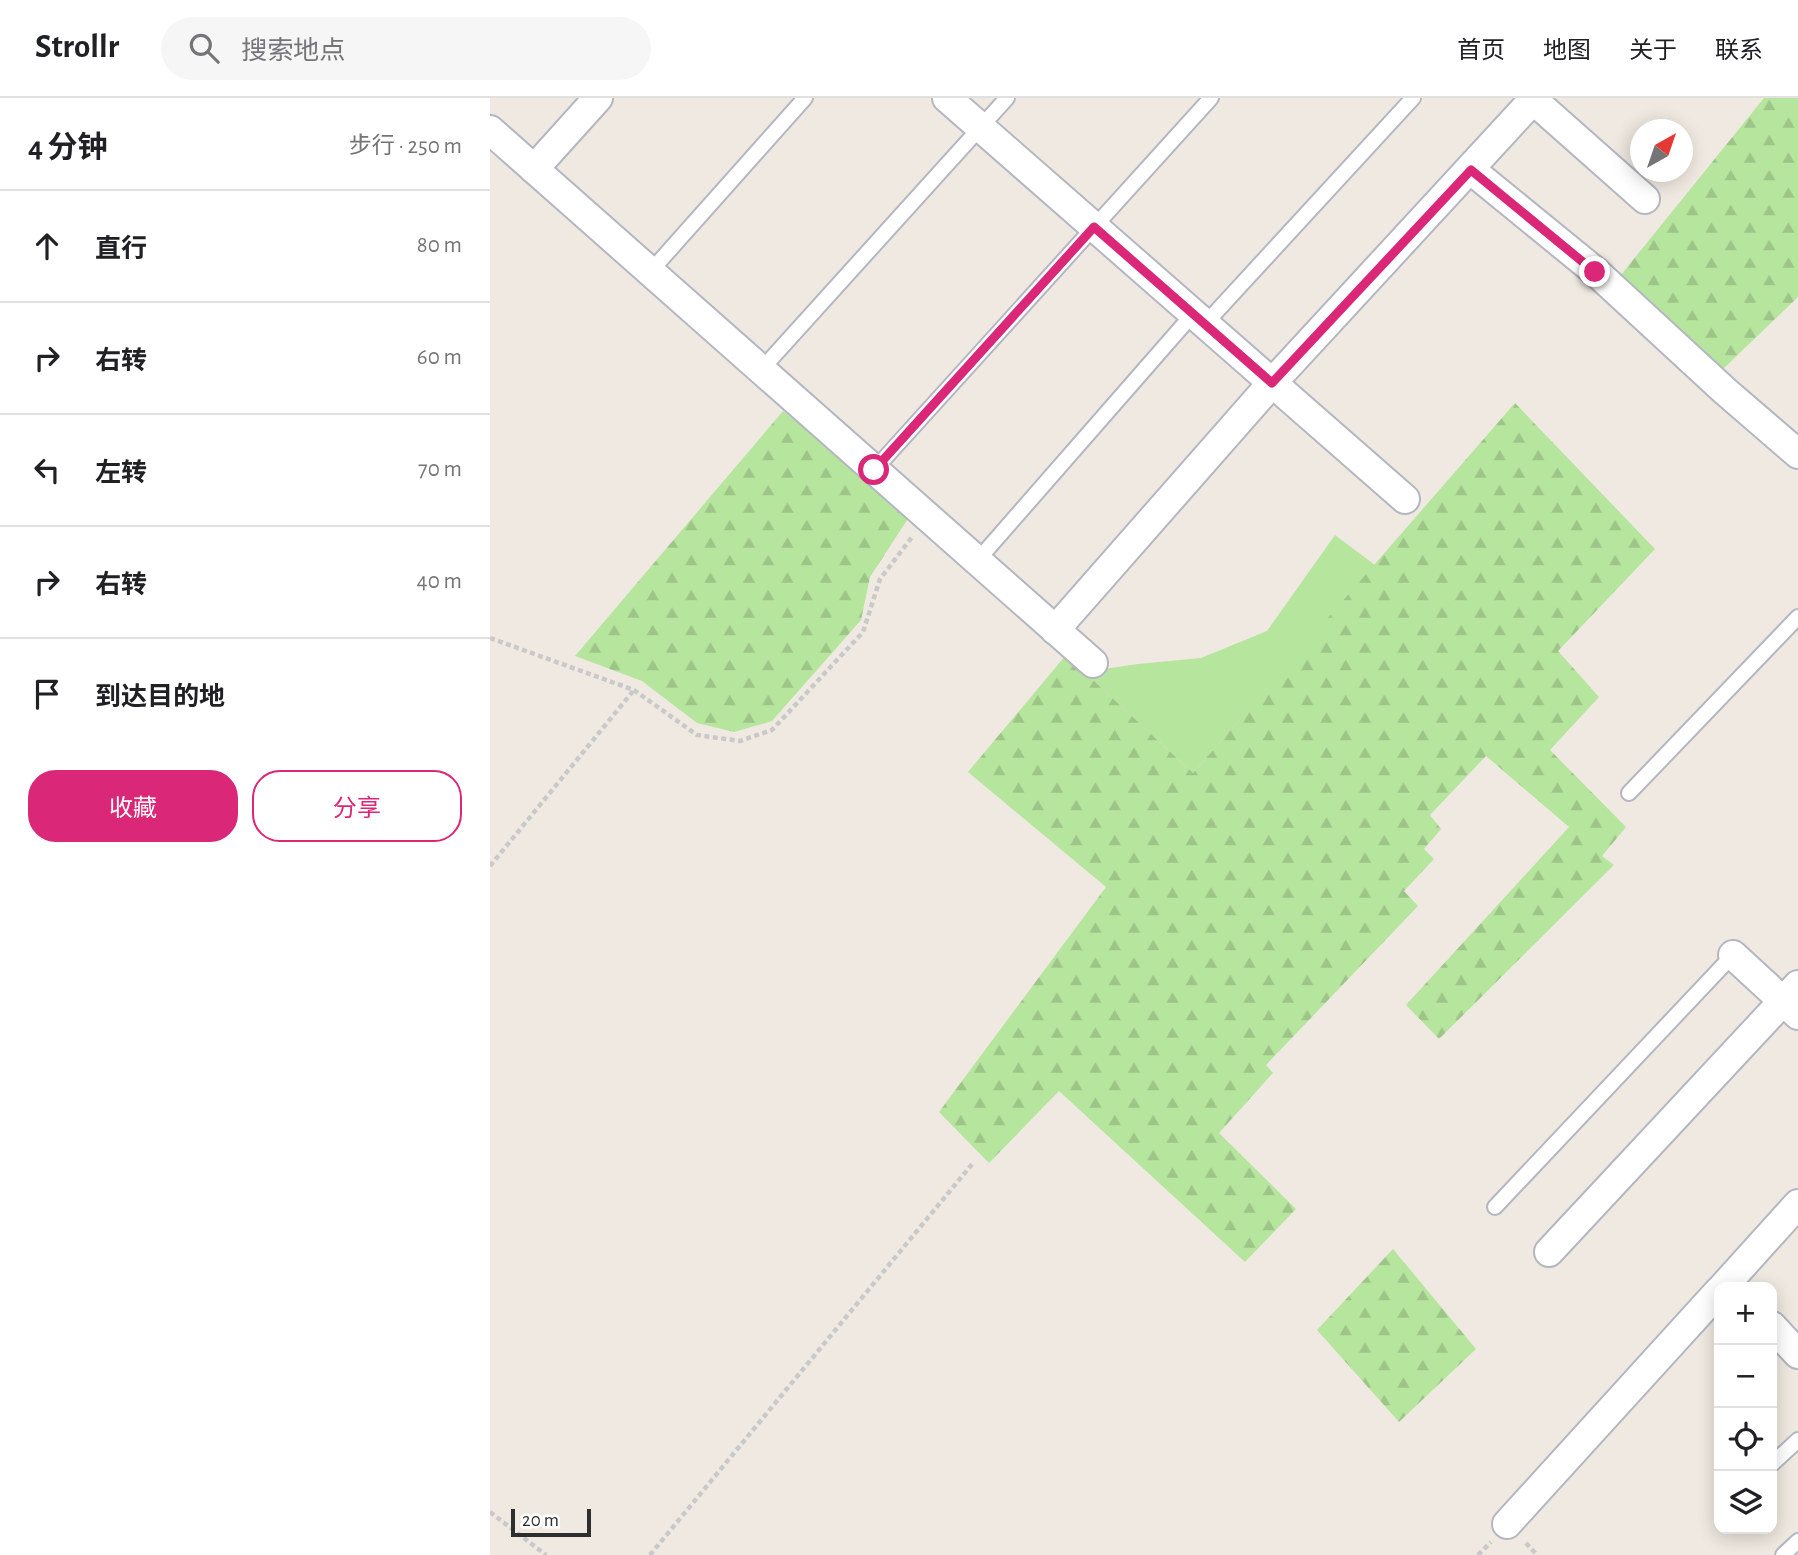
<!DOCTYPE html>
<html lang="zh">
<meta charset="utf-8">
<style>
:root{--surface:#fff;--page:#f6f6f6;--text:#202124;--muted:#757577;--line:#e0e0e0;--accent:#db2777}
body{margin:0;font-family:"Alegreya Sans","Noto Sans SC",sans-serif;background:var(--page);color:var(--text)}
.controls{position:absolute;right:21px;bottom:21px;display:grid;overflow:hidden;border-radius:14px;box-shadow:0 4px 18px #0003}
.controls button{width:63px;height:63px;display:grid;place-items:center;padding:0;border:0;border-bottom:2px solid var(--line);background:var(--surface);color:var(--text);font:35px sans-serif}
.compass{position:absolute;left:1140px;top:21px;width:63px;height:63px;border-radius:50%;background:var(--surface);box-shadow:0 4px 18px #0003;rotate:40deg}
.scale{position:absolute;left:21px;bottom:18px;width:80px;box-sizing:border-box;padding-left:7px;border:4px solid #2e2e2e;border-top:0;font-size:19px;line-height:24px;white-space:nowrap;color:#2e2e2e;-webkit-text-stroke:5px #fff;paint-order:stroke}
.stop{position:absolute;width:21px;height:21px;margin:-16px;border:5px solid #db2777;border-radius:50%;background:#fff}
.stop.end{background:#db2777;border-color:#fff;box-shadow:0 2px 7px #0008}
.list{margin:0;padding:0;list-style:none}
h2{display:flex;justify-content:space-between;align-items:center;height:91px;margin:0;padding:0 28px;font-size:30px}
h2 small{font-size:23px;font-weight:400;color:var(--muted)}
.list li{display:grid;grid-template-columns:46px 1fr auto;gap:21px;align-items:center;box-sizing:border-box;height:112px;padding:0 28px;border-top:2px solid var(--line)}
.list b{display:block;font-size:26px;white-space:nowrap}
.list em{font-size:23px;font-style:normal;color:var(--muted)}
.actions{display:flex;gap:14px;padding:21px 28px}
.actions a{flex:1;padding:16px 0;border:2px solid var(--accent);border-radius:28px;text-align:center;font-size:24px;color:var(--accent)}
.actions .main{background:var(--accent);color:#fff}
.icon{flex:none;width:38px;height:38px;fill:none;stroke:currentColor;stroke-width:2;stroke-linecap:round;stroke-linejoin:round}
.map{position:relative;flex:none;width:1308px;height:1457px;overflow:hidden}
header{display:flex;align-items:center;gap:42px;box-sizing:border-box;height:98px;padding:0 35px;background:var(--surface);border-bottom:2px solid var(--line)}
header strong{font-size:33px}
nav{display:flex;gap:38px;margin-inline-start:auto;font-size:24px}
.search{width:490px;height:63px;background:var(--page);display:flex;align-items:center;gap:18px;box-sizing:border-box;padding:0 24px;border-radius:38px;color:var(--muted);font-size:26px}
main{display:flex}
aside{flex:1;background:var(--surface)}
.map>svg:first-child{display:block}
</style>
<header>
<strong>Strollr</strong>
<div class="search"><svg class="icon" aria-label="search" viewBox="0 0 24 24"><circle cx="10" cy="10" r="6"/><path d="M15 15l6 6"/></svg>搜索地点</div>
<nav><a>首页</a><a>地图</a><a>关于</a><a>联系</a></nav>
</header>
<main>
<aside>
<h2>4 分钟<small>步行 · 250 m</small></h2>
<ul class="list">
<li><svg class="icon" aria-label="ahead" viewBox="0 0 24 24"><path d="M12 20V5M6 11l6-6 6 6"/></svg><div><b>直行</b></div><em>80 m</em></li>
<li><svg class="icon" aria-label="right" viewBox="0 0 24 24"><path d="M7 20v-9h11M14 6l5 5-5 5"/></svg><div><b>右转</b></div><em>60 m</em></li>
<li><svg class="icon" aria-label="left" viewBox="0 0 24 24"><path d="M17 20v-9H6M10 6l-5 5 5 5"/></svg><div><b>左转</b></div><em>70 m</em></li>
<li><svg class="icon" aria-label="right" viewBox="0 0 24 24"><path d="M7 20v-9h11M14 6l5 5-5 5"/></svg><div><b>右转</b></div><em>40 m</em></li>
<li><svg class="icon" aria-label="arrive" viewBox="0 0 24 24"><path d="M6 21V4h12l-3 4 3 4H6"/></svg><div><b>到达目的地</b></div></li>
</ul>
<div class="actions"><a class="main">收藏</a><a>分享</a></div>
</aside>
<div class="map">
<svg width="1308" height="1457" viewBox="0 0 1308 1457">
<defs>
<pattern id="forest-firs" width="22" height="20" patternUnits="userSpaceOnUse" patternTransform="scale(1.75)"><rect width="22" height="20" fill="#b6e59e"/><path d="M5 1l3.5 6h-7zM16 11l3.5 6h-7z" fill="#9dc588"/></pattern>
</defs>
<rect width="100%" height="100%" fill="#efe9e1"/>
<polygon fill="#b6e59e" points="845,437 885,467 703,675 594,574 648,566 711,560 777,533"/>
<g fill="url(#forest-firs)">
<polygon points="1274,0 1308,0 1308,199 1232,272 1130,178"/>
<polygon points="1025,305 1165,451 1068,553 1109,599 1060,652 1136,729 1112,758 1124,767 949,941 916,907 1079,729 996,658 940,717 951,731 934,751 944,761 914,793 928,808 776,967 783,975 729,1035 806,1111 755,1164 569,993 499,1065 449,1014 616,789 478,674 576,557 703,675"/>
<polygon points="293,313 421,416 380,479 371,522 282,623 244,634 207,625 152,583 85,558"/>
<polygon points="903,1151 986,1251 909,1324 827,1232"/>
</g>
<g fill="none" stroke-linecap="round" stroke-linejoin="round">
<defs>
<g id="lane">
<polyline points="160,174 315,0"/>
<polyline points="715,226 923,0"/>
<polyline points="271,272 517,0"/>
<polyline points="384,372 721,0"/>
<polyline points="487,463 703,216"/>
<polyline points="1139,695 1308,519"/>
<polyline points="1005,1109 1243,857"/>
<polyline points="1282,1366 1308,1342"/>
<polyline points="1293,1457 1308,1443"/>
</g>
<g id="street">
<polyline points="457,0 915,401"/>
<polyline points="1041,0 1155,101"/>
<polyline points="0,32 603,565"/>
<polyline points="44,71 108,0"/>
<polyline points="981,72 1106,174 1235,293 1308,356"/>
<polyline points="565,532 782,285 1043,2"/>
<polyline points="1243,857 1308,917"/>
<polyline points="1059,1154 1308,887"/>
<polyline points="1233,1189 1308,1106"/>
<polyline points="1282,1228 1308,1256"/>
<polyline points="1017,1426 1229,1193"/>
</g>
</defs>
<use href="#lane" stroke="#b4b7c1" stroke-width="18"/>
<use href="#street" stroke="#b4b7c1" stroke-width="32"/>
<g stroke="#c9c9c9" stroke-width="4.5" stroke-dasharray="5 3.5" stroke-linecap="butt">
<polyline points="0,540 144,592 207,637 250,643 282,632 373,534 390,481 422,439"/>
<polyline points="0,768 144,592"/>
<polyline points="0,1414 56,1457"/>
<polyline points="1036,1445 1047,1457"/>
<polyline points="160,1457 483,1065"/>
<polyline points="988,1457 1001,1444"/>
</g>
<use href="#lane" stroke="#fff" stroke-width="14"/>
<use href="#street" stroke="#fff" stroke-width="28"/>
</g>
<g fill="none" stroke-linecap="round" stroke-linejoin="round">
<polyline stroke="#db2777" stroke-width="9" points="384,372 604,129 782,285 981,72 1105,174"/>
</g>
</svg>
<div class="controls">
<button>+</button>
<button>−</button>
<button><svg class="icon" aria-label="locate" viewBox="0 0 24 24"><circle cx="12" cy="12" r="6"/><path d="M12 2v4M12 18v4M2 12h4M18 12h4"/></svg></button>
<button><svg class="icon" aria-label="layers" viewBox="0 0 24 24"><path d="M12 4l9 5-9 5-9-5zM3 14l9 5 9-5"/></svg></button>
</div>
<svg class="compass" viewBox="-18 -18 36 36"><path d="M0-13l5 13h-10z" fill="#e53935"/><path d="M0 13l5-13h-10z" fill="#757577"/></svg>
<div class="scale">20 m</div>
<div class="stop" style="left:384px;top:372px"></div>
<div class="stop end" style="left:1105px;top:174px"></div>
</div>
</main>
